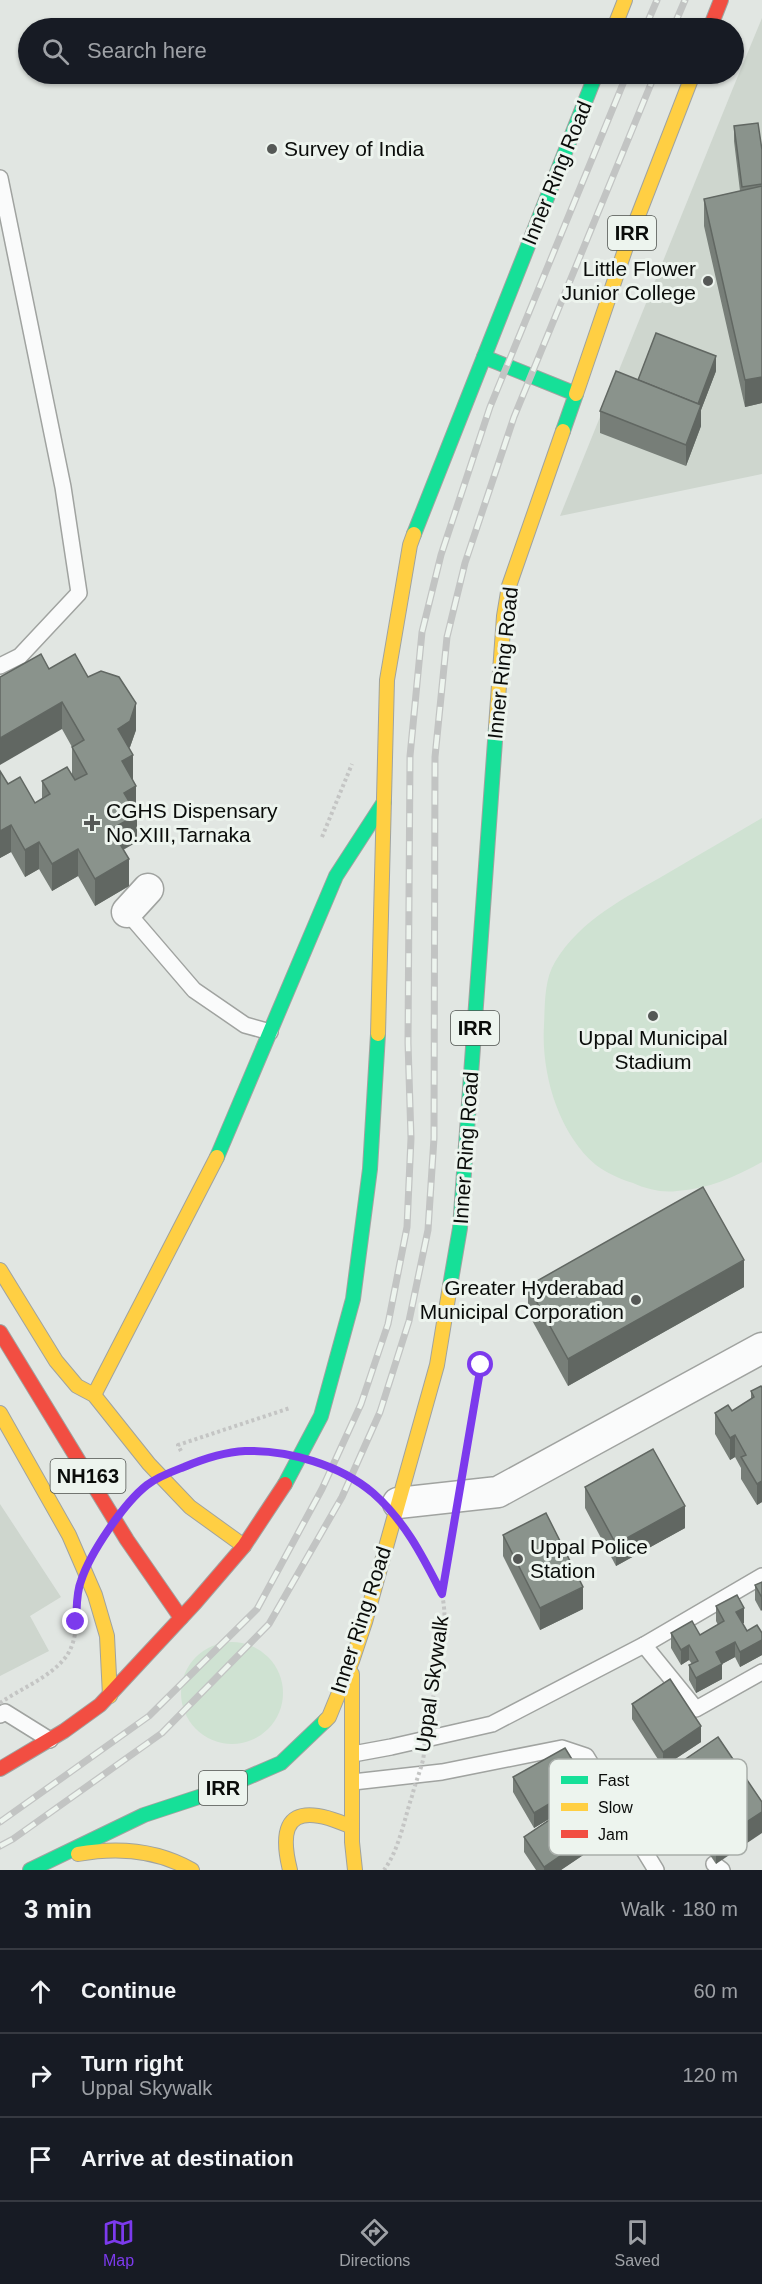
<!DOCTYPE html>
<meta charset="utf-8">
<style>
:root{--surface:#171b24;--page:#242831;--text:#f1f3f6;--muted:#9ea1a6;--line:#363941;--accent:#7c3aed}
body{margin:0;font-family:Helvetica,sans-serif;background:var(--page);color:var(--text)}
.stop{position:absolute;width:18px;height:18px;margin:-14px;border:4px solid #7c3aed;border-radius:50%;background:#fff}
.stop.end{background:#7c3aed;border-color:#fff;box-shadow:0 2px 6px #0008}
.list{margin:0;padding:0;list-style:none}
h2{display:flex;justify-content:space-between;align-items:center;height:78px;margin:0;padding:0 24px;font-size:26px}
h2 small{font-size:20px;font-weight:400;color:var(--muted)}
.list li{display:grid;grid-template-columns:39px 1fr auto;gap:18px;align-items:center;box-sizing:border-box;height:84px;padding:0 24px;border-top:2px solid var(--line)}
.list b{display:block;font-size:22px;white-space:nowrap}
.list p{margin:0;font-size:20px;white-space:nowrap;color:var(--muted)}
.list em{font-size:20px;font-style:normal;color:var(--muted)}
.icon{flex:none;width:33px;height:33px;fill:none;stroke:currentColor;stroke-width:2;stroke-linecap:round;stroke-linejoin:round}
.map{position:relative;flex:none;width:762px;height:1870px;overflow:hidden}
.search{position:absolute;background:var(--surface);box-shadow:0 2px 4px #0004;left:18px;right:18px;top:18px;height:66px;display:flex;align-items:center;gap:15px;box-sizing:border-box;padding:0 21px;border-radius:33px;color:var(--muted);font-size:22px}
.sheet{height:330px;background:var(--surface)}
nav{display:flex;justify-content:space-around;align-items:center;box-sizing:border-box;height:84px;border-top:2px solid var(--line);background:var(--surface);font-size:16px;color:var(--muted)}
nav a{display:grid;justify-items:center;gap:3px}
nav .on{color:var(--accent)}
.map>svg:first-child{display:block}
</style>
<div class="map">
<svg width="762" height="1870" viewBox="0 0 762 1870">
<rect width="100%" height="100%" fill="#e1e6e2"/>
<g fill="#ced6ce">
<polygon points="762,18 762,474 560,516 733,88"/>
<polygon points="0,1504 61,1597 30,1616 49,1651 0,1676"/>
</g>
<g fill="#cfe2d2">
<path d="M762 818V1162C735 1177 708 1189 677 1191 662 1193 646 1189 633 1183 620 1179 607 1173 596 1165 558 1133 541 1073 544 1025 545 1005 544 980 555 962 581 919 625 898 668 873 699 855 731 836 762 818Z"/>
<circle cx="232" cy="1693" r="51"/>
</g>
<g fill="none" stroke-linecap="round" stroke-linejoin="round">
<defs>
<g id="lane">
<polyline points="0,178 63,487 79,593 20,656 0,666"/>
<polyline points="127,912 194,990 245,1025 270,1032"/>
<polyline points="644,1645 696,1709 762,1672"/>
<polyline points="0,1715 5,1712 50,1740"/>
<polyline points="353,1754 391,1747 492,1724 644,1645 762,1576"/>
<polyline points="353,1782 442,1772 562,1748 586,1756 656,1870"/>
<polyline points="714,1864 722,1870"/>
</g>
<g id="street">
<polyline points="127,912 148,889"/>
<polyline points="398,1503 498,1492 762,1348"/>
</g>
<g id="fast">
<polyline points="484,357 596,74"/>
<polyline points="414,534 484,357 576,394 563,431"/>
<polyline points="217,1157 336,876 384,802"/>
<polyline points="450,1286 460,1228 496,727"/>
<polyline points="285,1484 321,1416 353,1299 370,1169 378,1034"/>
<polyline points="30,1870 144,1815 214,1792 281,1763 325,1721"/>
</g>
<g id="slow">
<polyline points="614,28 625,0"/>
<polyline points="576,394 626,247 693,74"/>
<polyline points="496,727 504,616 509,586 563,431"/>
<polyline points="378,1034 387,680 410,545 414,534"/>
<polyline points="0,1270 56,1361 77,1386 94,1395 149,1464 190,1507 244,1546"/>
<polyline points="94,1395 217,1157"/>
<polyline points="0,1413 69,1535 95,1595 107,1636 110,1696"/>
<polyline points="352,1674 352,1842 355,1870"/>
<polyline points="325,1721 329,1717 352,1661 365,1622 437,1365 450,1286"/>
<path d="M78 1854C117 1847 157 1850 192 1870"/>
<path d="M290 1870C275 1810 303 1805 352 1827"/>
</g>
<g id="jam">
<polyline points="710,28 721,0"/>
<polyline points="0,1332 127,1540 181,1618"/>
<polyline points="0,1769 64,1731 100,1705 195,1603 244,1546 285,1484"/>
</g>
</defs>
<use href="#lane" stroke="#a0a3a0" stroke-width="18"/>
<use href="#street" stroke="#a0a3a0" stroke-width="33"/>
<use href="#fast" stroke="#a0a3a0" stroke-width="16"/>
<use href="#slow" stroke="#a0a3a0" stroke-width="16"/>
<use href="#jam" stroke="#a0a3a0" stroke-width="16"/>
<g stroke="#c4c5c4" stroke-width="4" stroke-dasharray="3 3" stroke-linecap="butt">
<polyline points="322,837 352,764"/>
<polyline points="181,1451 178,1445 290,1408"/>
</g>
<use href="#lane" stroke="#fafbfb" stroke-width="15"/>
<use href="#street" stroke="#fafbfb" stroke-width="30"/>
<use href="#fast" stroke="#16e098" stroke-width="14"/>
<use href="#slow" stroke="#ffcf43" stroke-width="14"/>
<use href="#jam" stroke="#f24e42" stroke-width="14"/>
<defs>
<g id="rail">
<polyline points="645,28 657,0"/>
<polyline points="673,28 685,0"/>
<polyline points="0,1822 149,1716 257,1609 322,1489 361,1404 388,1324 407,1227 411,1138 408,1043 410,756 422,632 441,555 490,407 627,74"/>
<polyline points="0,1846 13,1839 162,1733 269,1624 342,1497 380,1412 409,1321 428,1230 434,1138 435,757 447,637 465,563 514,417 655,74"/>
</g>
</defs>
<use href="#rail" stroke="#c2c4c3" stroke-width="7"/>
<use href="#rail" stroke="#edf4ee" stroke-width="4.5" stroke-dasharray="14" stroke-linecap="butt"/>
<g stroke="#c4c5c4" stroke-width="4" stroke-dasharray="3 3" stroke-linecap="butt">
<polyline points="442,1592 481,1365"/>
<path d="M0 1703C20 1689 49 1678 65 1658 80 1639 76 1609 79 1586 84 1558 135 1489 161 1476 229 1441 310 1444 371 1492 387 1505 400 1521 411 1538 420 1550 439 1581 442 1595 451 1632 434 1691 426 1728 424 1739 425 1750 423 1760 420 1772 415 1784 412 1796 404 1820 399 1850 384 1870"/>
</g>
</g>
<g fill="#777e78">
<polygon points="734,126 762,150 762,403 745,407 704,226 704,199 740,191 734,141"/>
<polygon points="716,371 701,410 701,426 686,466 600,433 600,411 638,380"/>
<polygon points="49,669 88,677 136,730 130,747 129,748 136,813 137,842 123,850 129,886 95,906 78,876 52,891 39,869 25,877 11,852 0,858 0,771 8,784 35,803 42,799 42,781 72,774 72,747 62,729"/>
<polygon points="528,1286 744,1287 568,1386 528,1313"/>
<polygon points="762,1388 762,1502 757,1505 741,1479 741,1468 735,1457 730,1460 715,1434 715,1413 732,1411 751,1399 751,1391"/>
<polygon points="585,1487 685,1528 616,1566 585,1508"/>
<polygon points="503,1535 583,1609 540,1630 503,1556"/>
<polygon points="762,1582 761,1611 755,1600 755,1585"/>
<polygon points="716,1606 744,1623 742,1623 747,1631 762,1633 762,1655 740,1667 735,1657 722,1664 722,1679 696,1693 689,1680 689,1665 692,1664 689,1660 681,1665 671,1648 671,1633 700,1635 718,1625 716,1621"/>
<polygon points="632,1704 701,1742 663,1767 632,1719"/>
<polygon points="718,1737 762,1802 716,1864 668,1793 668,1771"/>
<polygon points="513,1777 586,1797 585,1798 604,1841 561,1870 536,1870 524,1852 524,1837 560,1812 534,1828 513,1792"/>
</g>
<g fill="#616762">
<polygon points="716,356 716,371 701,410 701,426 686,466 686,445 696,408"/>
<polygon points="762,377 762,403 745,407 745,380"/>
<polygon points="62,702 62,729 0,765 0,738"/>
<polygon points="136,703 136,730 130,747 118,755 118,729"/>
<polygon points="133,755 133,782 122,761"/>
<polygon points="136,786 136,813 124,820 124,793"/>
<polygon points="137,815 137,842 111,856 111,829"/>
<polygon points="11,825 11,852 0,858 0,831"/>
<polygon points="39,842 39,869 25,877 25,850"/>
<polygon points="78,849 78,876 52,891 52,864"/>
<polygon points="129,859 129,886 95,906 95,879"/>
<polygon points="744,1260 744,1287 568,1386 568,1359"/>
<polygon points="735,1435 735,1457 730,1460 730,1438"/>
<polygon points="762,1481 762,1502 757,1505 757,1484"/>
<polygon points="685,1506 685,1528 616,1566 616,1544"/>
<polygon points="583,1587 583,1609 540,1630 540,1608"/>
<polygon points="762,1595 762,1610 761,1611 761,1596"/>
<polygon points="744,1608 744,1623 736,1627 736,1612"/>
<polygon points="762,1640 762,1655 740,1667 740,1652"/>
<polygon points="735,1642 735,1657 722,1664 722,1679 696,1693 696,1678 716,1652"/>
<polygon points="689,1645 689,1660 681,1665 681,1650"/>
<polygon points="701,1726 701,1742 663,1767 663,1752"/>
<polygon points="718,1780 718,1801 709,1786"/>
<polygon points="586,1782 586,1797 534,1828 534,1813"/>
<polygon points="762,1812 762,1833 716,1864 716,1842"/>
<polygon points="604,1826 604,1841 561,1870 544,1870 544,1867"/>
</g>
<g fill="#8a938c" stroke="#616762" stroke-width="1.5" fill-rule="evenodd">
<polygon points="758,123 762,150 762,184 742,187 734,126"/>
<polygon points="762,186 762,377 745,380 704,199"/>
<polygon points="656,333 716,356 698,404 638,380"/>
<polygon points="616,371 701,405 686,445 600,411"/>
<polygon points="41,654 49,669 75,654 88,677 101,671 119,677 136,703 130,721 118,729 133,755 122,761 136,786 124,793 137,815 111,829 129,859 95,879 78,849 52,864 39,842 25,850 11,825 0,831 0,771 8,784 20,777 35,803 50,794 42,781 67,767 75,780 87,774 72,747 84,740 62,702 0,738 0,677"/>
<polygon points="703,1187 744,1260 568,1359 528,1286"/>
<polygon points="761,1386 762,1388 762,1481 757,1484 741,1457 746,1455 735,1435 730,1438 715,1413 728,1405 732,1411 754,1397 751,1391"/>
<polygon points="653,1449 685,1506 616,1544 585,1487"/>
<polygon points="546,1513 583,1587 540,1608 503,1535"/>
<polygon points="762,1582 762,1595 761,1596 755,1585"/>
<polygon points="737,1595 744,1608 736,1612 747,1631 757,1625 762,1633 762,1640 740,1652 735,1642 716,1652 722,1664 696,1678 689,1665 698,1661 689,1645 681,1650 671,1633 692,1621 700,1635 724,1621 716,1606"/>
<polygon points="670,1679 701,1726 663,1752 632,1704"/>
<path d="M718 1737 762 1802V1812L716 1842 668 1771ZM718 1780 731 1799 722 1805 709 1786Z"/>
<polygon points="565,1748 586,1782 534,1813 513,1777"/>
<polygon points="584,1797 604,1826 544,1867 524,1837"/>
</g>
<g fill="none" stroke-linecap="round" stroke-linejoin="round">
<path stroke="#7c3aed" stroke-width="8" d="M76 1622C77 1609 76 1593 81 1581 90 1553 124 1503 147 1485 159 1476 171 1472 184 1467 203 1459 225 1452 245 1451 289 1450 340 1465 373 1493 405 1521 423 1557 442 1594L481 1365"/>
</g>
<g fill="#555856" stroke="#edf4ee" stroke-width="2">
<circle cx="272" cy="149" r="6"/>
<circle cx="708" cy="281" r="6"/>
<path d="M89 814h6v6h6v6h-6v6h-6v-6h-6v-6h6z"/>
<circle cx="653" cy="1016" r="6"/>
<circle cx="636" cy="1300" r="6"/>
<circle cx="518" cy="1559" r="6"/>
</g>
<g text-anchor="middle" stroke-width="6" stroke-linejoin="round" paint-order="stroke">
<g fill="#edf4ee" stroke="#4e524e" stroke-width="1.5">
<rect x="608" y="216" width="48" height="34" rx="4.5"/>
<rect x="451" y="1011" width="48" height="34" rx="4.5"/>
<rect x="50.5" y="1459" width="75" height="34" rx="4.5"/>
<rect x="199" y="1771" width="48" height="34" rx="4.5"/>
</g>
<g font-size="20" font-weight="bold" fill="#0a0c0a">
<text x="632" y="240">IRR</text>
<text x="475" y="1035">IRR</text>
<text x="88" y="1483">NH163</text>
<text x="223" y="1795">IRR</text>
</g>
<g font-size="21" fill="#0a0c0a" stroke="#edf4ee" text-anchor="start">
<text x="284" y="156">Survey of India</text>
<text x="696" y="276" text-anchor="end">Little Flower<tspan x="696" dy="24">Junior College</tspan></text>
<text x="106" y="818">CGHS Dispensary<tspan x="106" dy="24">No.XIII,Tarnaka</tspan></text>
<text x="653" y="1045" text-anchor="middle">Uppal Municipal<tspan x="653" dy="24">Stadium</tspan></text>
<text x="624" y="1295" text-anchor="end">Greater Hyderabad<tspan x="624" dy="24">Municipal Corporation</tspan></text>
<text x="530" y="1554">Uppal Police<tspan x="530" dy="24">Station</tspan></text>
</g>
<g font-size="21" fill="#0a0c0a" stroke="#edf4ee">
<text transform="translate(557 173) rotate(-68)" y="7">Inner Ring Road</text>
<text transform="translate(503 663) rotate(-84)" y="7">Inner Ring Road</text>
<text transform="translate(466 1148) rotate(-86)" y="7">Inner Ring Road</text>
<text transform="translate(361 1620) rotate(-72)" y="7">Inner Ring Road</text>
<text transform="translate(432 1684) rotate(-82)" y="7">Uppal Skywalk</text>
</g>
</g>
<rect x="549" y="1759" width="198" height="96" rx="9" fill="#edf4ee" stroke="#a9aeaa" stroke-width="1.5"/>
<rect x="561" y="1776" width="27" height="8" fill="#16e098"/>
<rect x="561" y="1803" width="27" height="8" fill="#ffcf43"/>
<rect x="561" y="1830" width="27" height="8" fill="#f24e42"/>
<g font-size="16" fill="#0a0c0a">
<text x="598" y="1786">Fast</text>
<text x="598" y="1813">Slow</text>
<text x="598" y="1840">Jam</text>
</g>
</svg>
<div class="stop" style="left:481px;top:1365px"></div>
<div class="stop end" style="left:76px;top:1622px"></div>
<div class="search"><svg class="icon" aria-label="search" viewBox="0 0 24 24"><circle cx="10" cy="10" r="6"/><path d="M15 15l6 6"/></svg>Search here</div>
</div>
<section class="sheet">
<h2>3 min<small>Walk · 180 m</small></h2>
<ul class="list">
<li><svg class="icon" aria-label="ahead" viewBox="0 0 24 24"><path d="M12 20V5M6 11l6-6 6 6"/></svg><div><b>Continue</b></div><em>60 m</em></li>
<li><svg class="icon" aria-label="right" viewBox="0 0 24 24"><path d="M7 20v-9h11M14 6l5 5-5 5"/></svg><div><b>Turn right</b><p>Uppal Skywalk</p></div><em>120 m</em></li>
<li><svg class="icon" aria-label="arrive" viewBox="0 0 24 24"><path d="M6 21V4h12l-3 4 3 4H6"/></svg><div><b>Arrive at destination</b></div></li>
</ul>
</section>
<nav>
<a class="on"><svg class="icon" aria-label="map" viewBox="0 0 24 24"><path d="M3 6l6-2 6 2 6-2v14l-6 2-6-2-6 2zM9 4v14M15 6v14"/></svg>Map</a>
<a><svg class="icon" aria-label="directions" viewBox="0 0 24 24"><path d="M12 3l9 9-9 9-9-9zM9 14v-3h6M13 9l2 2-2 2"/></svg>Directions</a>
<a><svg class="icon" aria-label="saved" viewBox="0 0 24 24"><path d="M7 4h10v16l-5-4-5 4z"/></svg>Saved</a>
</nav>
